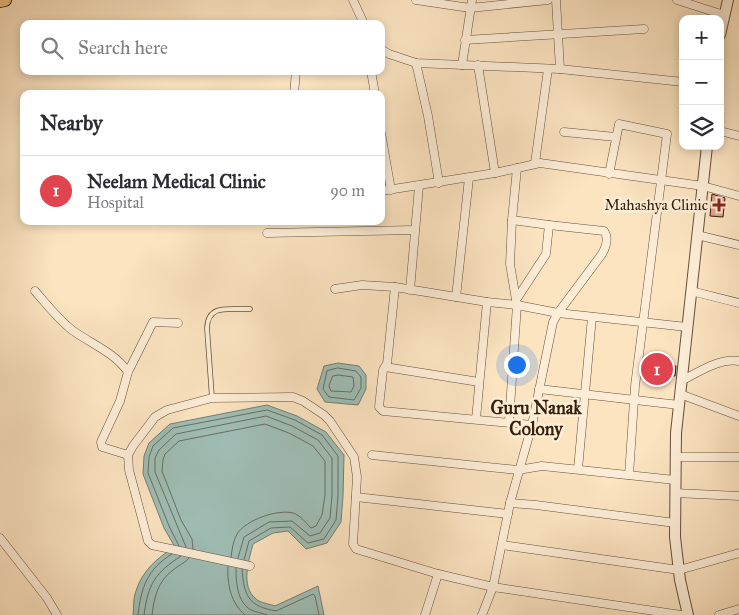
<!DOCTYPE html>
<meta charset="utf-8">
<style>
:root{--surface:#fff;--page:#f2f2f3;--text:#2b2b33;--muted:#7c7c81;--line:#e1e1e2;--accent:#b45309}
body{margin:0;font-family:"IM FELL Great Primer",serif;background:var(--page);color:var(--text)}
.controls{position:absolute;right:15px;top:15px;display:grid;overflow:hidden;border-radius:10px;box-shadow:0 2px 8px #0003}
.controls button{width:45px;height:45px;display:grid;place-items:center;padding:0;border:0;border-bottom:1px solid var(--line);background:var(--surface);color:var(--text);font:25px sans-serif}
.you{position:absolute;left:516px;top:364px;width:18px;height:18px;margin:-12px;border:4px solid #fff;border-radius:50%;background:#1a73e8;box-shadow:0 0 0 8px #1a73e833}
.badge{display:grid;place-items:center;width:32px;height:32px;border-radius:50%;background:var(--accent);color:#fff;font-size:16px;font-weight:700}
.pin{position:absolute;translate:-50% -50%;border:2px solid #fff;box-shadow:0 1px 5px #0006}
.list{margin:0;padding:0;list-style:none}
h2{display:flex;justify-content:space-between;align-items:center;height:65px;margin:0;padding:0 20px;font-size:21px}
h2 small{font-size:16px;font-weight:400;color:var(--muted)}
.list li{display:grid;grid-template-columns:32px 1fr auto;gap:15px;align-items:center;box-sizing:border-box;height:70px;padding:0 20px;border-top:1px solid var(--line)}
.list b{display:block;font-size:19px;white-space:nowrap}
.list p{margin:0;font-size:16px;white-space:nowrap;color:var(--muted)}
.list em{font-size:16px;font-style:normal;color:var(--muted)}
.icon{flex:none;width:28px;height:28px;fill:none;stroke:currentColor;stroke-width:2;stroke-linecap:round;stroke-linejoin:round}
.map{position:relative;flex:none;width:739px;height:615px;overflow:hidden}
.search{position:absolute;background:var(--surface);box-shadow:0 2px 8px #0003;left:20px;top:20px;width:365px;height:55px;display:flex;align-items:center;gap:12px;box-sizing:border-box;padding:0 18px;border-radius:10px;color:var(--muted);font-size:19px}
.panel{position:absolute;background:var(--surface);box-shadow:0 2px 8px #0003;left:20px;top:90px;width:365px;height:135px;border-radius:10px}
.map>svg:first-child{display:block}
</style>
<div class="map">
<svg width="739" height="615" viewBox="0 0 739 615">
<rect width="100%" height="100%" fill="#fce4c1"/>
<filter id="stains"><feTurbulence type="fractalNoise" baseFrequency=".004" numOctaves="4"/><feColorMatrix values="0 0 0 0 .2 0 0 0 0 .09 0 0 0 0 .02 0 0 0 .5 -.17"/></filter>
<radialGradient id="worn" r=".72"><stop offset=".6" stop-color="#630" stop-opacity="0"/><stop offset="1" stop-color="#630" stop-opacity=".3"/></radialGradient>
<g fill="#9fbeb6" stroke="#757e72">
<polygon points="338,363 359,366 366,375 366,389 358,405 325,402 317,389 324,366"/>
<path d="M267 405 297 416 326 432 344 455 343 496 341 522 327 543 306 549 288 531 273 533 253 544C249 560 240 586 256 599 260 603 270 604 275 606L318 586 324 615H133C134 607 133 598 136 591 142 571 158 557 175 547L164 528 143 474 144 456 149 443 170 424Z"/>
</g>
<g fill="none" stroke-linecap="round" stroke-linejoin="round">
<g stroke="#6a6e60" stroke-width="1">
<polygon points="338,368 356,371 361,377 361,388 354,400 329,397 323,389 327,371"/>
<polygon points="333,376 338,375 353,377 354,386 351,392 331,391 329,386"/>
<polyline points="179,546 169,526 148,473 149,457 153,446 173,428 267,410 295,420 322,435 338,456 338,496 336,520 324,539 308,543 290,527 271,528 249,541 244,560"/>
<polyline points="186,547 155,472 155,458 159,450 176,434 266,416 292,426 318,440 332,458 332,495 330,518 320,533 310,536 292,521 269,522 244,537 238,558"/>
<path d="M193 549 192 539 181 520 162 471 163 460 165 454 179 441 265 424 289 433 313 446 325 461V495L322 515 316 526 311 528C305 522 300 515 293 513 277 509 246 520 237 534 233 541 232 550 231 557"/>
<path d="M228 566C227 585 231 603 245 615"/>
<path d="M236 568C236 582 237 602 251 610 255 612 262 613 267 615"/>
<path d="M242 569C244 596 248 606 276 611L313 594 315 596 319 615"/>
<path d="M138 615C141 588 147 569 172 554"/>
<path d="M144 615C148 584 155 573 181 556"/>
<path d="M152 615C154 597 158 581 173 570 179 565 185 563 189 558"/>
</g>
</g>
<g fill="#e6a193" stroke="#351f0b">
<polygon points="712,194 725,198 723,217 710,216"/>
<polygon points="646,362 676,366 675,376 645,373"/>
</g>
<g fill="none" stroke-linecap="round" stroke-linejoin="round">
<defs>
<path id="service" d="M212 398 207 328C208 303 230 310 250 309"/>
<g id="minor">
<polyline points="353,0 364,24"/>
<polyline points="416,0 470,8 548,0"/>
<polyline points="556,0 560,69"/>
<polyline points="677,0 724,15"/>
<polyline points="465,40 644,29"/>
<polyline points="381,49 389,54 416,63 560,69 683,82"/>
<polyline points="416,63 428,116 439,183"/>
<polyline points="462,65 472,0"/>
<polyline points="478,65 495,173"/>
<polyline points="371,71 375,94"/>
<polyline points="294,94 296,71"/>
<polyline points="720,131 739,136"/>
<polyline points="564,132 616,137"/>
<polyline points="381,133 391,190"/>
<polyline points="535,163 548,69"/>
<polyline points="517,168 512,220 549,225"/>
<polyline points="609,174 619,124 667,134 635,386 629,475"/>
<polyline points="381,191 495,173 540,163 703,186 739,196"/>
<polyline points="512,220 510,264 516,300"/>
<polyline points="267,233 415,230"/>
<polyline points="697,235 739,245"/>
<polyline points="395,287 387,364 383,370 379,407 383,411 532,425"/>
<polyline points="335,289 362,285 395,287 487,302 517,305 558,313 687,327"/>
<polyline points="410,290 419,186"/>
<path d="M35 291C47 305 58 319 72 330 91 344 114 352 128 372"/>
<polyline points="691,291 739,303"/>
<polyline points="456,297 469,178"/>
<polyline points="385,367 479,382"/>
<path d="M681 381C699 372 719 358 739 361"/>
<polyline points="539,389 679,405"/>
<polyline points="680,394 739,416"/>
<polyline points="476,419 487,302"/>
<polyline points="128,455 102,447 101,442 120,401 128,372 153,322 178,323"/>
<polyline points="372,455 518,470 542,466 675,480"/>
<polyline points="676,457 739,457"/>
<polyline points="578,469 592,317"/>
<polyline points="675,493 739,496"/>
<polyline points="356,497 508,514"/>
<polyline points="510,503 536,505 675,523"/>
<polyline points="0,538 47,598 57,615"/>
<polyline points="502,545 679,570 739,553"/>
<polyline points="250,566 152,545 148,541 129,470 128,455 133,446 155,417 167,410 212,398 293,397 303,401 324,415 330,421 354,457 357,477 353,544 356,549 438,574 493,587 681,615"/>
<polyline points="425,615 438,574"/>
<path d="M482 615 493 587 510 503 532 425 553 322 558 313 602 254C606 247 609 238 604 231L549 225 546 254 516 300 517 305 509 422"/>
<polyline points="719,615 739,609"/>
</g>
<g id="tertiary">
<polyline points="720,35 728,0"/>
<polyline points="688,615 680,580 675,537 676,433 707,146"/>
</g>
<polyline id="trunk" points="0,1 5,0"/>
</defs>
<use href="#service" stroke="#675038" stroke-width="5.5"/>
<use href="#minor" stroke="#675038" stroke-width="9"/>
<use href="#tertiary" stroke="#675038" stroke-width="12"/>
<use href="#trunk" stroke="#351f0b" stroke-width="14"/>
<use href="#service" stroke="#fdedd7" stroke-width="4"/>
<use href="#minor" stroke="#fdedd7" stroke-width="8"/>
<use href="#tertiary" stroke="#fdedd7" stroke-width="10"/>
<use href="#trunk" stroke="#eec280" stroke-width="12"/>
</g>
<path fill="#8f2418" stroke="#fdedd7" stroke-width="2" d="M716.5 197.5h5v5h5v5h-5v5h-5v-5h-5v-5h5z"/>
<g text-anchor="middle" stroke-width="5" stroke-linejoin="round" paint-order="stroke">
<g font-size="15" fill="#351f0b" stroke="#fdedd7" text-anchor="end">
<text x="708" y="210">Mahashya Clinic</text>
</g>
<g font-size="18" font-weight="bold" fill="#351f0b" stroke="#fdedd7">
<text x="536" y="414">Guru Nanak<tspan x="536" dy="21">Colony</tspan></text>
</g>
</g>
<rect width="100%" height="100%" filter="url(#stains)"/>
<rect width="100%" height="100%" fill="url(#worn)"/>
</svg>
<div class="controls">
<button>+</button>
<button>−</button>
<button><svg class="icon" aria-label="layers" viewBox="0 0 24 24"><path d="M12 4l9 5-9 5-9-5zM3 14l9 5 9-5"/></svg></button>
</div>
<div class="you"></div>
<div class="pin badge" style="left:657px;top:369px;background:#e0444e">1</div>
<div class="search"><svg class="icon" aria-label="search" viewBox="0 0 24 24"><circle cx="10" cy="10" r="6"/><path d="M15 15l6 6"/></svg>Search here</div>
<section class="panel">
<h2>Nearby<small></small></h2>
<ul class="list">
<li><span class="badge" style="background:#e0444e">1</span><div><b>Neelam Medical Clinic</b><p>Hospital</p></div><em>90 m</em></li>
</ul>
</section>
</div>
